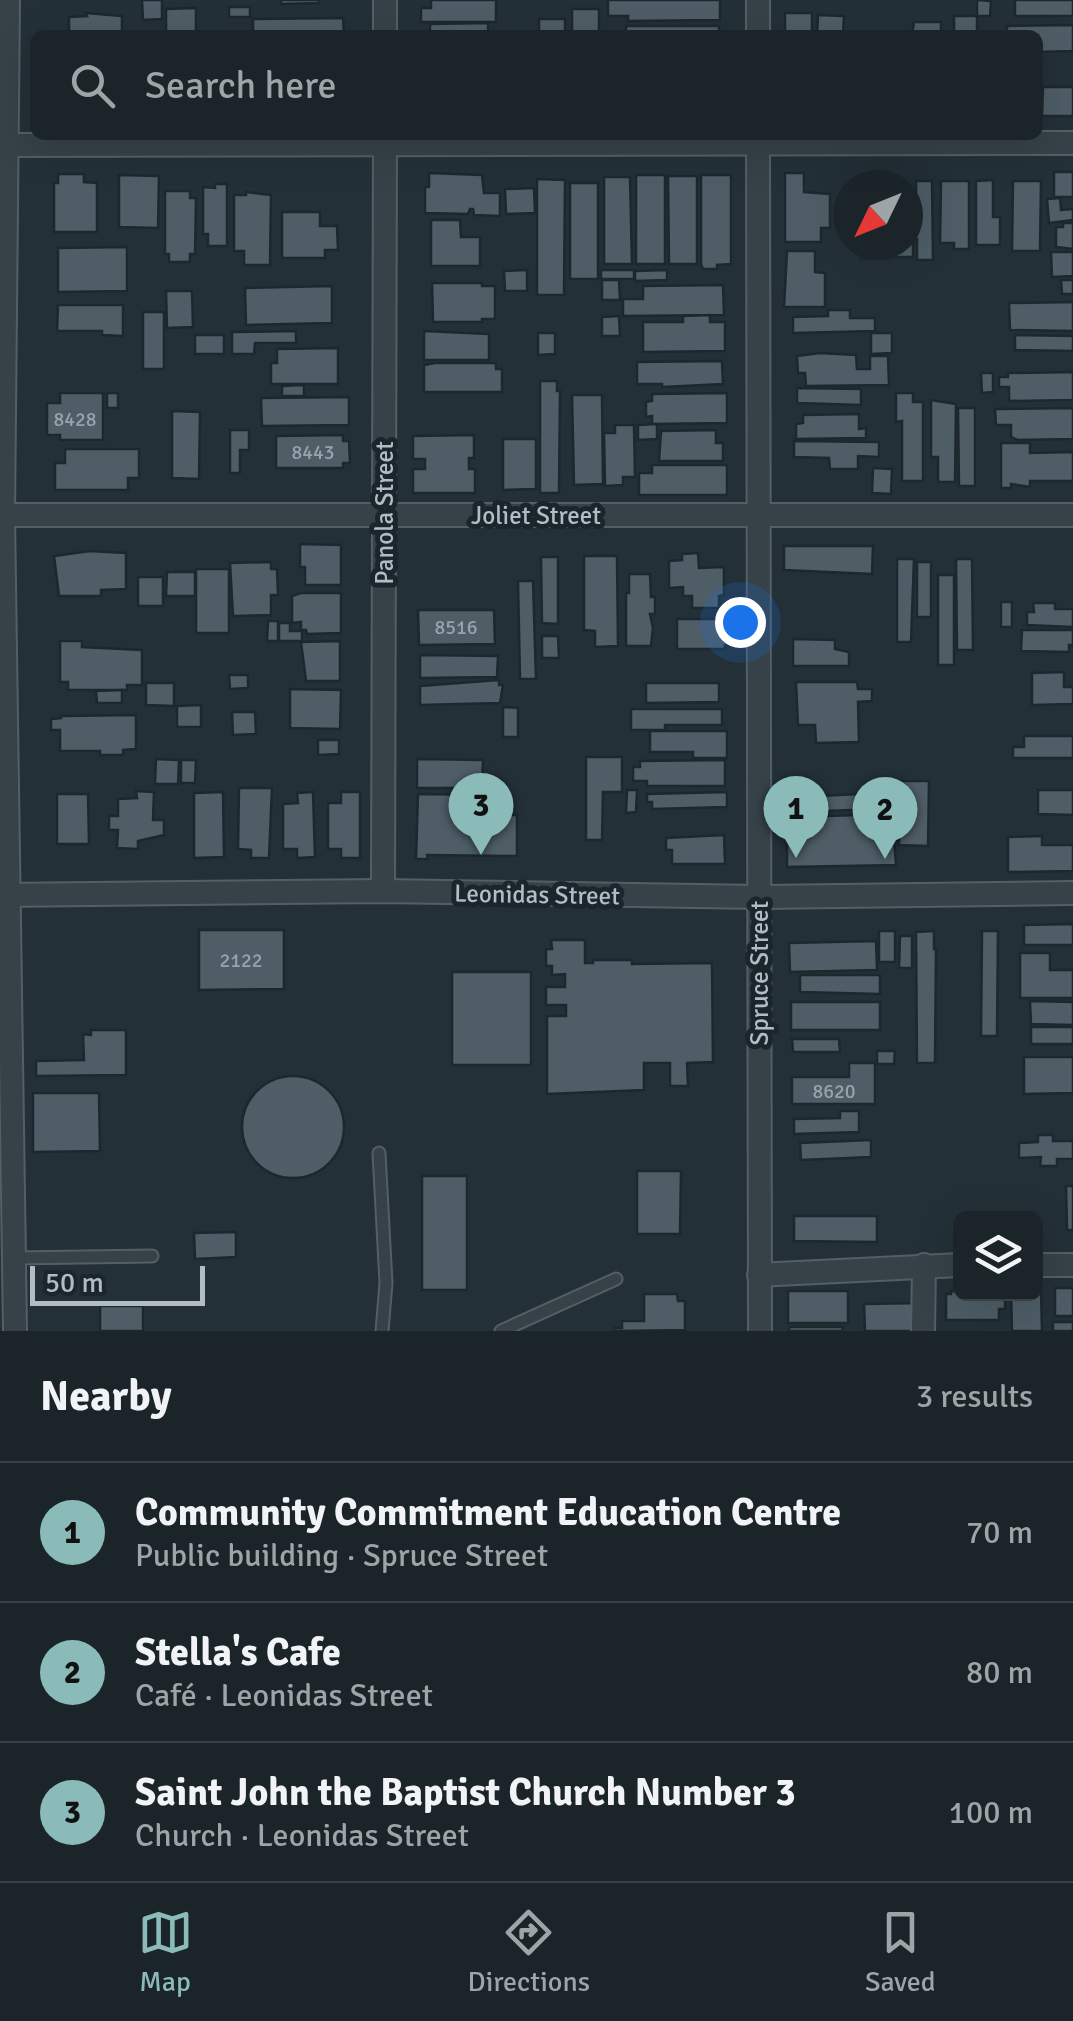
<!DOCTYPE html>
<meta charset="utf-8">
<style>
:root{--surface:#1a2429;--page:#232c31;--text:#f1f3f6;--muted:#9fa4a8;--line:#384146;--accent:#8bbbb9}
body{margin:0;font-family:Signika,sans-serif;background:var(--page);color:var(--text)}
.controls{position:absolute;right:30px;bottom:30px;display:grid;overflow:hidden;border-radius:15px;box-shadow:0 10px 40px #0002}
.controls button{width:90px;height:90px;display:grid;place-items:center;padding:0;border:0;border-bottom:2px solid var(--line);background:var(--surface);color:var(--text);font:50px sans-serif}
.compass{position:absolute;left:833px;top:170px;width:90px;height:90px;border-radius:50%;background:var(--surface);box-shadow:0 10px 40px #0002;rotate:227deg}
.scale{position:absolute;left:30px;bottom:25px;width:175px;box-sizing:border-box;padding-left:10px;border:5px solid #b1bcc4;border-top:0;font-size:28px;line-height:35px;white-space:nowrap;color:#b1bcc4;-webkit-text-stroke:8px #1b262c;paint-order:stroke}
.you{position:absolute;left:740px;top:622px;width:35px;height:35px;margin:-25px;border:8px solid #fff;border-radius:50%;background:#1a73e8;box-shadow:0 0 0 15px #1a73e833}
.badge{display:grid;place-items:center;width:65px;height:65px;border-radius:50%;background:var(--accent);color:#111;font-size:32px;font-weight:700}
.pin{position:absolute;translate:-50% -82px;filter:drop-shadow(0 2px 5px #0008)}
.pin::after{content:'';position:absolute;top:52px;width:35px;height:30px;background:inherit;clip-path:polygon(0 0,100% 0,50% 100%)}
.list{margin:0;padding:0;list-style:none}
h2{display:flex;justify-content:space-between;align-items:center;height:130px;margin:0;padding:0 40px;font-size:42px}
h2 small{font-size:32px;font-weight:400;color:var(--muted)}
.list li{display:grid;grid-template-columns:65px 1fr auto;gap:30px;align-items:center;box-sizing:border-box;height:140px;padding:0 40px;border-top:2px solid var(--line)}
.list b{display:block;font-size:38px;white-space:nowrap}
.list p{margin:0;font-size:32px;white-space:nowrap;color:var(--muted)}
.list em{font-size:32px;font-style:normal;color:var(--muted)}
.icon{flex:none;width:55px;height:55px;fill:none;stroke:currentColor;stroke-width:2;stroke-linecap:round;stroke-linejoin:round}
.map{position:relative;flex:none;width:1073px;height:1331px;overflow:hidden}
.search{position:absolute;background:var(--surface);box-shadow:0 10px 40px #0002;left:30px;right:30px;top:30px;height:110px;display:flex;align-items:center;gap:25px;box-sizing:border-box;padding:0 35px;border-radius:15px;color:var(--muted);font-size:38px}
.sheet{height:550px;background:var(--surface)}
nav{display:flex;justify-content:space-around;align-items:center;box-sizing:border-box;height:140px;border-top:2px solid var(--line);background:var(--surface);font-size:28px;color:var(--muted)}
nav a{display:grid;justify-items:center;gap:5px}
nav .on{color:var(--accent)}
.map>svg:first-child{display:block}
</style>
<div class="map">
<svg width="1073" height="1331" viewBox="0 0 1073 1331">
<rect width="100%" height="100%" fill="#233037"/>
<g fill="#4e5d66" stroke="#1d282e" stroke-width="2.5">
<polygon points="142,0 162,0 162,19 143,20"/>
<polygon points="281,0 319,0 319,3 281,4"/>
<polygon points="431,0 496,0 496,22 421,22 421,8 431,8"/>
<polygon points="608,0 720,0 720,20 628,21 628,16 608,16"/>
<polygon points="977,0 991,1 990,16 977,16"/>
<rect x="1015" y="0" width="58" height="16"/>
<rect x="229" y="7" width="21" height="10"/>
<polygon points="196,8 196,35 166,35 166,9"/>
<rect x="572" y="9" width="27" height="26"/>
<polygon points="86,13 122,16 122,35 69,35 69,17 87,16"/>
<rect x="785" y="13" width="27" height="22"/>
<polygon points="818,15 844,16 843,35 817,35"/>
<rect x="954" y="16" width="23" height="19"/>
<polygon points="343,18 344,35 253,35 253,19"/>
<rect x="539" y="19" width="26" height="16"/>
<polygon points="914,22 941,22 941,35 912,35"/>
<polygon points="488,23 488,35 430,35 430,24"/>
<polygon points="1073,25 1073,51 1038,52 1038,35 1007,35 1007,26"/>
<polygon points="626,26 719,26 719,35 608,35 608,32 626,32"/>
<polygon points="1043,87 1073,87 1073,116 1042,116"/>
<rect x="1054" y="172" width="19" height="25"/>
<polygon points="429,173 482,175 484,193 500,193 500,216 474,215 473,209 470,209 468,214 425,213 425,187 429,187"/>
<polygon points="785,173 804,173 804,192 830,194 830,228 821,228 821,242 785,242"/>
<polygon points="58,174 84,174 84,182 97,183 97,232 54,232 54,183 58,183"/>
<polygon points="119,175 159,176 158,228 119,227"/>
<rect x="636" y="175" width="29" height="89"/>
<polygon points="701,175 731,175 731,264 717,265 717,269 703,269 701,264"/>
<polygon points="668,176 697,176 697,264 669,264"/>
<polygon points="604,177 630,177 632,264 604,264"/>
<polygon points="537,179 565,180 564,295 537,295"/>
<polygon points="993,180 993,217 1000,217 1000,245 976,245 976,181"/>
<polygon points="916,181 932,181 933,260 917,260 917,239 913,239 913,257 895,257 895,245 908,245 908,199 916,199"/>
<polygon points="941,181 969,181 969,249 954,249 954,243 940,243"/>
<polygon points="1013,181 1041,181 1040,251 1012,251"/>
<rect x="570" y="183" width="28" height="96"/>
<polygon points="215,184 227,184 227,246 208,246 208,234 203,234 203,187 215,188"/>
<polygon points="534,188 535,213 506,214 505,189"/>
<polygon points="165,191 190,191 190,198 196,198 195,254 190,254 190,262 169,262 169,254 165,254"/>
<polygon points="246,192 271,195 270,265 244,265 244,251 234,251 234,195 246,195"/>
<polygon points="1060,198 1061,210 1073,209 1073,220 1049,223 1047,199"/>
<polygon points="282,212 320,212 320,226 337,226 338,250 325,250 325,258 282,258"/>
<polygon points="431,220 460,220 461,237 480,237 480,266 431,266"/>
<polygon points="1063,223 1073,223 1073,249 1056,247 1056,227 1063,227"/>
<polygon points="861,245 889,245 889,258 861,259"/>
<polygon points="127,247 127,291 58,292 58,248"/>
<polygon points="787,251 815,251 815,272 825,273 825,307 784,307"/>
<polygon points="1051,252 1073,252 1073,276 1052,277"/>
<polygon points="527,270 527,291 505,291 504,271"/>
<rect x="601" y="270" width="33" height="9"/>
<polygon points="667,270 667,280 635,281 635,271"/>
<polygon points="602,280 619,280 620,300 602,300"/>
<polygon points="1061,280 1073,280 1073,294 1062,294"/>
<polygon points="432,283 482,283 482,286 495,286 495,319 482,319 482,322 433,322"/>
<polygon points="723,285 724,315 623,316 623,299 643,299 643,286"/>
<polygon points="332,286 332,323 246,325 245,288"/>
<polygon points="166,291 192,291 193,327 167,328"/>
<polygon points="1073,302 1073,331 1010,330 1009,303"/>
<polygon points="58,305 123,305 123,336 102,335 102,331 57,331"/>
<polygon points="828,310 850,310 850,318 875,318 875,331 793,333 793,317 828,316"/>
<rect x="143" y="312" width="21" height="57"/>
<polygon points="710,315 710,322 725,322 725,351 643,352 643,322 683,322 683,316"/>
<polygon points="619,316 620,336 602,336 602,317"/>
<polygon points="296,331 296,343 255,343 254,354 232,354 232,332"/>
<polygon points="424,331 489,334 489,360 424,360"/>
<polygon points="538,333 555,333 555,354 538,355"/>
<polygon points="871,333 892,333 892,353 871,354"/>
<rect x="195" y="335" width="29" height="19"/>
<polygon points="1015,335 1073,336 1073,351 1015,350"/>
<polygon points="338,348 338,384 271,384 271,363 277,363 277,349"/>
<polygon points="820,353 856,355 857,369 870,369 870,356 888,356 889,385 806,386 805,373 798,373 797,356"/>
<polygon points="722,361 723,384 662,387 662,384 637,384 637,362"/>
<polygon points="435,363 496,363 496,369 502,369 502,392 424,392 424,365"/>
<polygon points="1073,372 1073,400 1009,401 1009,387 999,387 999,377 1008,377 1008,373"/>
<polygon points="981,373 993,373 993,392 982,393"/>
<polygon points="540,381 557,381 557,391 560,391 559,493 540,493"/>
<polygon points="304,385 304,396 282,396 282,386"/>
<polygon points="797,388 861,389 861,405 797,403"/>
<polygon points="60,393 103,393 103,440 60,440 60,435 47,435 47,403 60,403"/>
<rect x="107" y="393" width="11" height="15"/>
<polygon points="727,393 727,423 652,424 652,416 646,417 646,402 652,401 652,394"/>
<polygon points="896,393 913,393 913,402 923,402 923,481 902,481 902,421 896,422"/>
<polygon points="572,395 602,395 603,484 574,485"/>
<polygon points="349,397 349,425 262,426 261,398"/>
<polygon points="931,400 956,404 955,482 938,482 938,457 931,457"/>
<polygon points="958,408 975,408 975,486 959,486"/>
<polygon points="1073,408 1073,439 1018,440 1011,437 1011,425 996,425 995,409"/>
<polygon points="172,411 200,412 199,479 172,478"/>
<polygon points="859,414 859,429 866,428 866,438 796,439 796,424 803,423 803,415"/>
<polygon points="657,424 657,439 638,440 638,425"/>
<polygon points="615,425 634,425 635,477 623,477 623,485 605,486 604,433 615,433"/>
<polygon points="230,430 249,430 249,450 240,450 240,473 230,473"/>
<polygon points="716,430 716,443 723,443 723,461 659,461 661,431"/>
<polygon points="343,435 343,441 349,441 350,463 343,463 343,468 276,468 276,436"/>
<polygon points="474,435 474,458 469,458 469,469 475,469 475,493 413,493 413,469 425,469 425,459 413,459 413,436"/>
<polygon points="503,439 536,439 536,489 503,490"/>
<polygon points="794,441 879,442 879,457 858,456 858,469 830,469 829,458 794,457"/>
<polygon points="1001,443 1030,443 1030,453 1073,452 1073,481 1030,481 1030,487 1011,484 1011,488 1001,488"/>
<polygon points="65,449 139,449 139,478 128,478 128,490 55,490 55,463 65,463"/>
<polygon points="652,465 727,465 727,495 639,495 639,473 652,473"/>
<polygon points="873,468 892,469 891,494 872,493"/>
<polygon points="300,544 341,545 341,585 305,585 305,567 300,567"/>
<polygon points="784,546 873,546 872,574 784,570"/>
<polygon points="90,551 126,553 126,589 101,590 101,596 59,596 54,556"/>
<polygon points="698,553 699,568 724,567 724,595 719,596 719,608 692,608 692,596 683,596 683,587 669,588 669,561 682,560 682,554"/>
<polygon points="584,556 617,556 618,646 595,647 595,631 584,630"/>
<polygon points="541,557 558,557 558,624 542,623"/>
<polygon points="897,559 914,559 911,642 897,642"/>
<polygon points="956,559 972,559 973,650 957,650"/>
<polygon points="271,562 271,569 277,569 278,595 271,595 271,615 233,616 230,563"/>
<rect x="917" y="562" width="14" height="55"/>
<rect x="196" y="569" width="33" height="64"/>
<polygon points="167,572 195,572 195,596 166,596"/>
<polygon points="629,574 650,574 651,597 655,597 655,614 650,614 653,628 651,646 626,646 626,593 629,593"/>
<rect x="938" y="575" width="16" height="90"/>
<rect x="138" y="577" width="25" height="29"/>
<polygon points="518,581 533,581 536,679 520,679"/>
<polygon points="301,593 341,593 341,633 307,634 306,630 301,630 301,622 292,623 292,596"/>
<rect x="1001" y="602" width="11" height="25"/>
<polygon points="1033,603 1055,603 1055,609 1073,609 1073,627 1027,625 1027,612 1034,612"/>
<polygon points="418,610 494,610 495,644 419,645"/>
<polygon points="677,619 724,619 724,623 729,623 730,645 725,645 725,649 677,649"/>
<polygon points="268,621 278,621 278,641 267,641"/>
<polygon points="279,623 290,623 290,631 302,631 302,641 279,641"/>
<polygon points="1022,630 1073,630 1073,645 1069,645 1069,652 1021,651"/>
<polygon points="542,636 558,636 559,658 542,658"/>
<polygon points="793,639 835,640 835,649 849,652 849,666 793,666"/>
<polygon points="60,641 82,641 82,647 142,650 142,685 127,685 127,690 68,690 68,682 60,682"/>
<polygon points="340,641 340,681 306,681 301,642"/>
<polygon points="420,655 498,656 497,677 420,678"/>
<polygon points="1064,672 1064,687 1073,687 1073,704 1032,705 1032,673"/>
<polygon points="229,675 248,675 248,688 230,689"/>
<polygon points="499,680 499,685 503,685 500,703 420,705 420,686"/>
<polygon points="796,682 857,682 858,689 872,689 872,701 858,702 859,742 816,743 815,725 798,725"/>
<polygon points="146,683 174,683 174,706 146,705"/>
<polygon points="646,683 719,683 719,702 646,703"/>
<polygon points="290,689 341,690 340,729 290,728"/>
<polygon points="122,690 122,703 97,703 96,691"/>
<polygon points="201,705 201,727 177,727 177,706"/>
<polygon points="503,707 518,708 518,737 503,737"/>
<polygon points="631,709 722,709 722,725 665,725 665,730 631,730"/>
<polygon points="232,712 255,712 256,734 233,735"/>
<polygon points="136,715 136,749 123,750 123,755 100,755 100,751 60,751 60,730 51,730 51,719 61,718 61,716"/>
<polygon points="650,731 727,731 727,758 693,758 693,752 650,752"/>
<polygon points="1024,736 1073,736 1073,758 1013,758 1013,747 1024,747"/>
<polygon points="318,740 339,740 339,754 318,755"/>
<polygon points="586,757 622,757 622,792 603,792 602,840 586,840"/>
<polygon points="156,759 179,760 178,784 155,784"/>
<polygon points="417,759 483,760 482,788 417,788"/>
<polygon points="181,760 196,760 195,783 181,783"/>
<polygon points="725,760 725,786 647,786 647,781 633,781 633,767 640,767 640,761"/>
<polygon points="900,781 929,781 928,846 899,845"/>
<polygon points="239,788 272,788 269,858 251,858 251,850 238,849"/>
<polygon points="627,790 637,790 636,812 626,813"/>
<polygon points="1038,790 1073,790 1073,815 1038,814"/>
<polygon points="136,791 154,792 153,820 164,820 164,835 138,841 138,849 117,848 118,830 109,830 109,816 118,816 118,799 137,798"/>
<polygon points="223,792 224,857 194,858 194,793"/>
<polygon points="313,792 315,857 297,858 297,849 283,849 283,804 298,803 297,793"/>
<polygon points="341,792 360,792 360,858 341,858 341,849 328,849 328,803 341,803"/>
<polygon points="727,792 727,807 652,809 652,802 647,802 647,794"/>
<polygon points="881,793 881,809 797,812 797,797"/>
<polygon points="57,794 88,794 89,844 57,844"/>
<polygon points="418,794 499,795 499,815 517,815 517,856 427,855 428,859 416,859"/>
<polygon points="892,814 896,865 787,867 787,831 791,831 791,817"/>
<polygon points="724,835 725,864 672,864 672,850 666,850 666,838"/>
<polygon points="1042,836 1042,845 1073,845 1073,871 1008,872 1008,837"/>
<polygon points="1073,924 1073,945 1024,945 1024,925"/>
<polygon points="199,930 284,930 284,989 199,990"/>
<rect x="879" y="931" width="16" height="31"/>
<polygon points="934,931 934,949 936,949 935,1063 917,1063 916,932"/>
<polygon points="982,931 998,931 997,1036 981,1036"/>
<polygon points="900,936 912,936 912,968 899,968"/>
<polygon points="551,940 585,940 585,963 593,963 593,960 632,960 632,964 712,963 713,1062 687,1063 688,1086 670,1086 670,1063 644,1063 644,1090 547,1094 547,1016 566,1016 566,1005 546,1005 546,987 565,987 565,974 552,975 552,966 546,966 546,949 552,949"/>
<polygon points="876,941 877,970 790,972 789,943"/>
<polygon points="1020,953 1050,953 1050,970 1073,970 1073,998 1020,998"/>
<rect x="452" y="972" width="79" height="93"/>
<polygon points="800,975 880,975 880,994 800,992"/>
<polygon points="1030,1001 1073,1002 1073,1025 1031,1024"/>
<rect x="791" y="1002" width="89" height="28"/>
<rect x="1031" y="1027" width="42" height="17"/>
<polygon points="91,1030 126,1030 126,1075 36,1076 36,1061 84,1060 83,1034 91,1035"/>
<polygon points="792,1039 839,1039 840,1052 793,1052"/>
<polygon points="877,1051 895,1051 894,1064 877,1064"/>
<polygon points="1024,1057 1073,1057 1073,1093 1024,1094"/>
<polygon points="849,1063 875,1063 875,1104 792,1104 792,1077 849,1077"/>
<circle cx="293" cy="1127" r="51"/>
<polygon points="33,1093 99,1093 100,1151 33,1152"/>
<polygon points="840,1111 859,1111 859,1132 794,1134 794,1119 840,1118"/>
<polygon points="1038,1135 1053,1135 1053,1141 1073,1141 1073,1159 1057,1159 1057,1166 1040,1166 1041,1157 1019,1158 1019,1143 1038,1142"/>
<polygon points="871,1140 871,1157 801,1160 800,1143"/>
<polygon points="637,1171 681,1171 680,1234 637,1234"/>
<rect x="422" y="1176" width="45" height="114"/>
<polygon points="1066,1186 1073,1186 1073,1230 1067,1230"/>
<polygon points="794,1216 877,1216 877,1242 794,1241"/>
<polygon points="236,1232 236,1257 195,1259 194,1233"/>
<rect x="1055" y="1288" width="18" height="28"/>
<polygon points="1041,1289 1042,1331 1012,1331 1011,1294 1036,1294 1036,1290"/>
<rect x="788" y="1291" width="60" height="32"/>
<polygon points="951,1291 998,1294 999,1298 1005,1298 1005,1309 999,1309 999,1320 946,1320 946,1294 951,1294"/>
<polygon points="644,1294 677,1294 678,1301 685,1301 685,1330 614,1331 614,1328 622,1328 622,1321 644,1321"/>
<polygon points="920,1303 921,1331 865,1331 864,1304"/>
<rect x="100" y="1306" width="43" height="25"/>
<rect x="1053" y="1322" width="20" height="9"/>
<polygon points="789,1327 843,1327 842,1331 789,1331"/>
</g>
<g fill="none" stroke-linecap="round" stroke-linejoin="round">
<defs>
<g id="service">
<polyline points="379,1153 386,1283 382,1331"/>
<polyline points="14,1258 152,1256"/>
<polyline points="501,1331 616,1279"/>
</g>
<g id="minor">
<polyline points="8,0 3,515 15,1331"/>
<polyline points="758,0 758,35"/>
<polyline points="385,35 385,0"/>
<polyline points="758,135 760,1331"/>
<polyline points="0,145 1073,143"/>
<polyline points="0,515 1073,515"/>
<polyline points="383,891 385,135"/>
<polyline points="0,895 383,891 759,897 1073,893"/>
<polyline points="1036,1265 1073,1265"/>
<polyline points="759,1275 960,1265"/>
<polyline points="923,1331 924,1265"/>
</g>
</defs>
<use href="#service" stroke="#545f65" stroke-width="15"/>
<use href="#minor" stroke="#545f65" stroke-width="26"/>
<use href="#service" stroke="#364148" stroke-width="11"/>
<use href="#minor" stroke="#364148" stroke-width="22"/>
</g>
<g text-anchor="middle" stroke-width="10" stroke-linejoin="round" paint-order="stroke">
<g font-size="20" fill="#98a4ac">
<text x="75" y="426">8428</text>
<text x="313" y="459">8443</text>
<text x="456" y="634">8516</text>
<text x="241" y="967">2122</text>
<text x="834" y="1098">8620</text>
</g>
<g font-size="25" fill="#b1bcc4" stroke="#1b262c">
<text transform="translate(384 513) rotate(-90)" y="9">Panola Street</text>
<text x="536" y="524">Joliet Street</text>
<text transform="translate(537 894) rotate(1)" y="9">Leonidas Street</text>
<text transform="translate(759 973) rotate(-90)" y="9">Spruce Street</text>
</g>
</g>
</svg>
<div class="controls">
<button><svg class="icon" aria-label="layers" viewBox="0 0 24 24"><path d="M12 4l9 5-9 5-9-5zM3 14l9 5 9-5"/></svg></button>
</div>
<svg class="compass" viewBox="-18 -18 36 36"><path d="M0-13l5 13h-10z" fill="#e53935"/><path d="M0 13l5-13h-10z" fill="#9fa4a8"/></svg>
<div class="scale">50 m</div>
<div class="you"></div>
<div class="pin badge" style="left:796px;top:858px">1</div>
<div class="pin badge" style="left:885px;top:859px">2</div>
<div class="pin badge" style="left:481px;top:855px">3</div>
<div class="search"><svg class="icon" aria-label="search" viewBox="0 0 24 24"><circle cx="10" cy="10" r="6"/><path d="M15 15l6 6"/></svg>Search here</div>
</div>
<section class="sheet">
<h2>Nearby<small>3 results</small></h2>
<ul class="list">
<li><span class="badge">1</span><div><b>Community Commitment Education Centre</b><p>Public building · Spruce Street</p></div><em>70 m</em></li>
<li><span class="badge">2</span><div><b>Stella's Cafe</b><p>Café · Leonidas Street</p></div><em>80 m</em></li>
<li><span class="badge">3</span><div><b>Saint John the Baptist Church Number 3</b><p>Church · Leonidas Street</p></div><em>100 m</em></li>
</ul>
</section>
<nav>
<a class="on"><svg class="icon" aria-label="map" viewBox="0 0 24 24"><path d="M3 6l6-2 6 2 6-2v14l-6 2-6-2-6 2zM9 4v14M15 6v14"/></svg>Map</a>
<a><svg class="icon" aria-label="directions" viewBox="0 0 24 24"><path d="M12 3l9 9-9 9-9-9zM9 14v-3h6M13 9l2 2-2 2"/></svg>Directions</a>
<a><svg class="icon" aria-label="saved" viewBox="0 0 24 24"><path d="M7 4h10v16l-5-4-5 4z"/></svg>Saved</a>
</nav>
